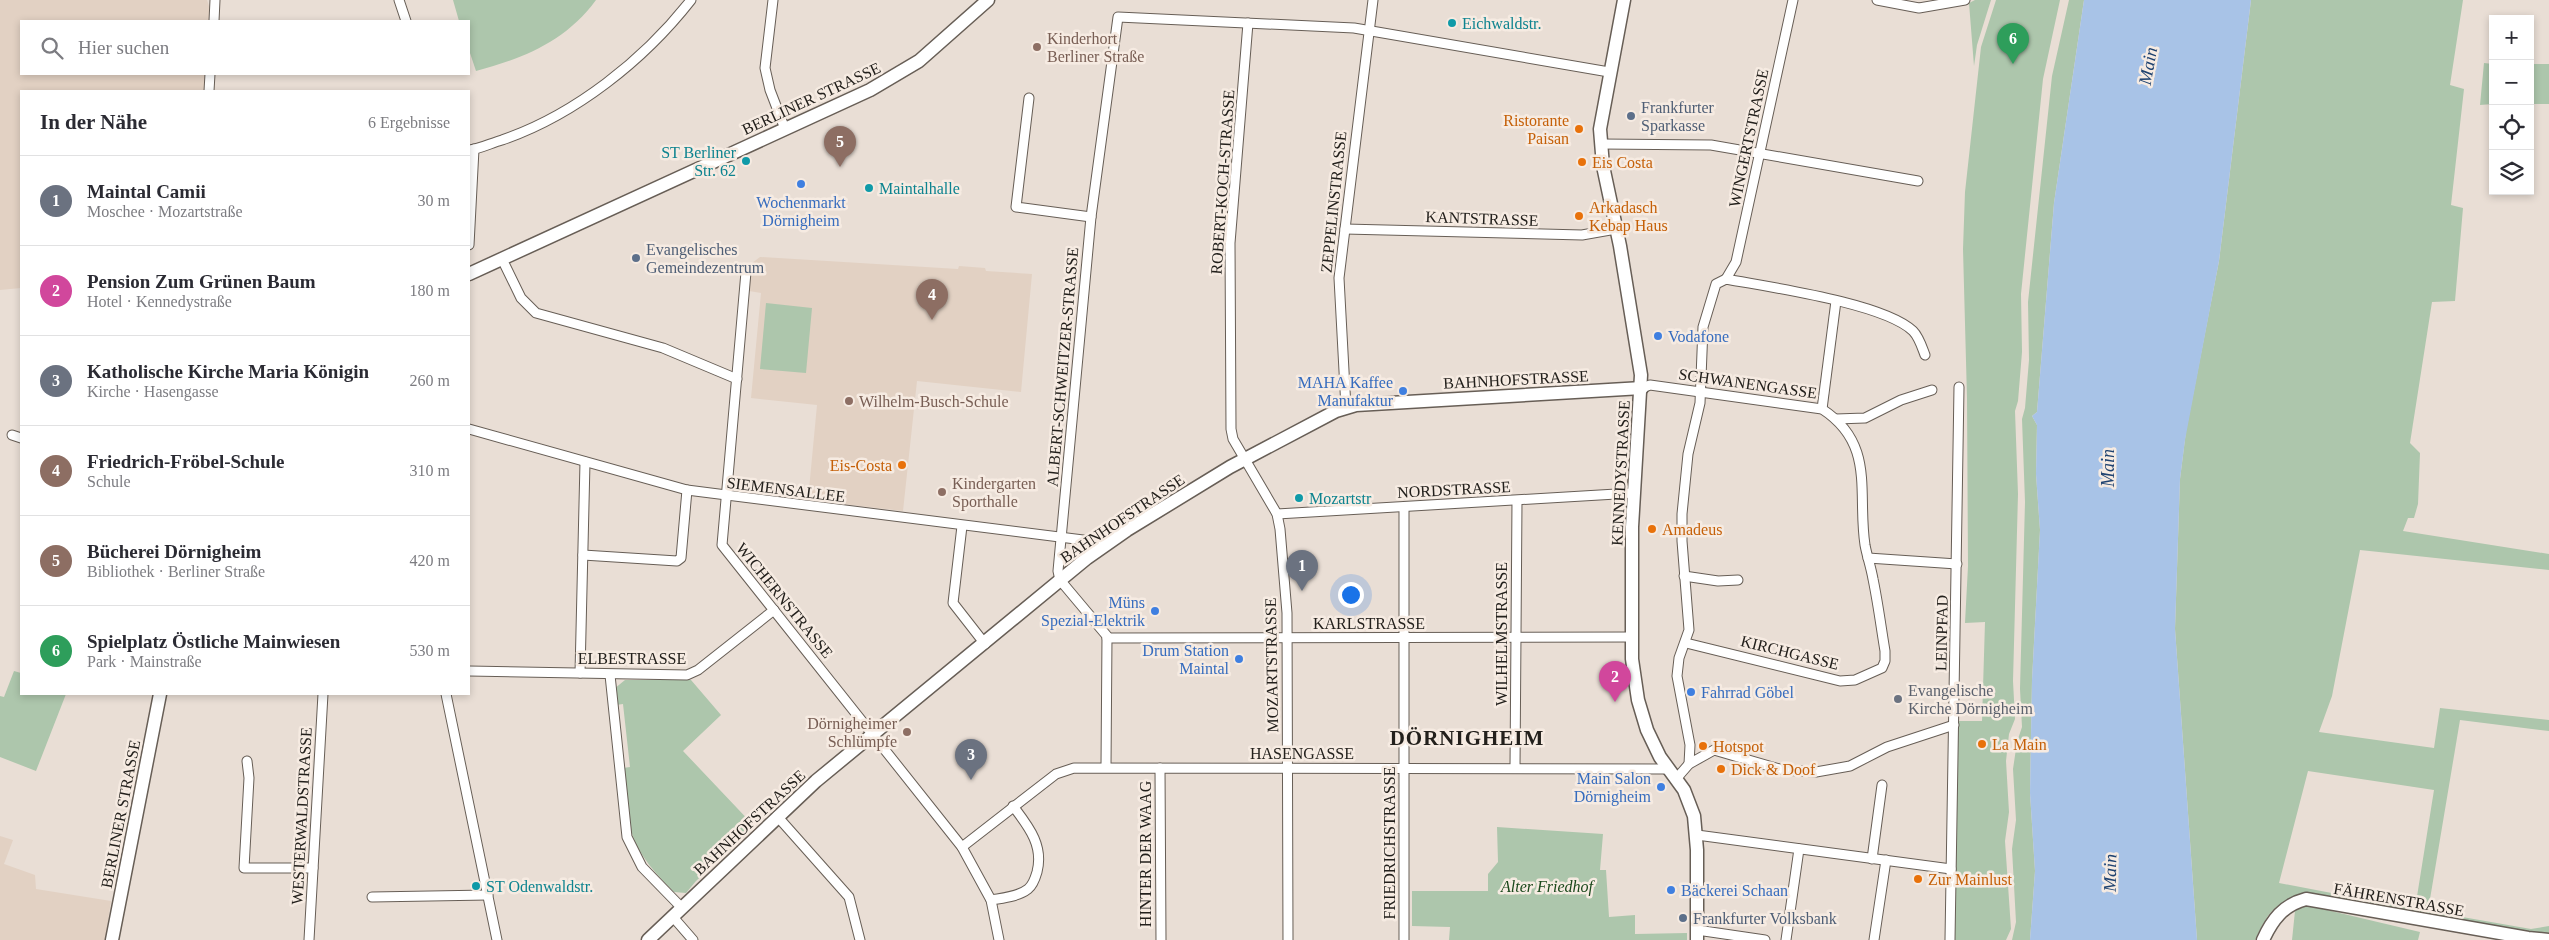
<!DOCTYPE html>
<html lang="de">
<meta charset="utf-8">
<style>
:root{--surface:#fff;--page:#f7f7f7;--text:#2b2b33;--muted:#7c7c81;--line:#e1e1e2;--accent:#915912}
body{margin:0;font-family:"Times New Roman",serif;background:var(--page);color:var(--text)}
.controls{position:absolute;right:15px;top:15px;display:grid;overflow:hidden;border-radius:0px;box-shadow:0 2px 8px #0003}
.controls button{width:45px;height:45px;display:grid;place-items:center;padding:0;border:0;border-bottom:1px solid var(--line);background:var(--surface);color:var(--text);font:25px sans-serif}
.you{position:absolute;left:1350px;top:594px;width:18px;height:18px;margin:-12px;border:4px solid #fff;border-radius:50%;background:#1a73e8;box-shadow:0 0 0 8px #1a73e833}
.badge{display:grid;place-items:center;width:32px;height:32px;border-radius:50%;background:var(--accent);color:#fff;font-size:16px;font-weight:700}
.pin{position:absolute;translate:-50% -41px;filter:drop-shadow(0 1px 2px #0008)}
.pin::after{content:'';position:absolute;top:26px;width:18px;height:15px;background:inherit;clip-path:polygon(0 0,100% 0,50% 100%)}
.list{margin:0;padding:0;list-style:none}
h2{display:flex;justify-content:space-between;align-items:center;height:65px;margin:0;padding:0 20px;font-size:21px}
h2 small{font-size:16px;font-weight:400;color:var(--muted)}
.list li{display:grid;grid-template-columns:32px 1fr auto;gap:15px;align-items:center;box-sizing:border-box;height:90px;padding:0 20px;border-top:1px solid var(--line)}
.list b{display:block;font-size:19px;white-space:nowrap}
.list p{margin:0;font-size:16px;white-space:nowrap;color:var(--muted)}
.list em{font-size:16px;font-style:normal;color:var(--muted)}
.icon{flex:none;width:28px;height:28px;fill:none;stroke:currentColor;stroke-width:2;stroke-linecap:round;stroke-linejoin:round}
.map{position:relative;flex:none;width:2549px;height:940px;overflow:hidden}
.search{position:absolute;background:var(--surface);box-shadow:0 2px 8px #0003;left:20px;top:20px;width:450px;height:55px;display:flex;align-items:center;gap:12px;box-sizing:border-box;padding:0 18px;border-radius:0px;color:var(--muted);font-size:19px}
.panel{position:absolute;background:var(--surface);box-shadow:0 2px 8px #0003;left:20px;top:90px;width:450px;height:605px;border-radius:0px}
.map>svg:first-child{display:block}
</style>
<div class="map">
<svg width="2549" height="940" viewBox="0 0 2549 940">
<rect width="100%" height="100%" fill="#e9ded5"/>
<g fill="#e2d1c3">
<polygon points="0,0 207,0 209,6 209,21 21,21 21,74 207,74 206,91 21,91 21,288 0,290"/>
<polygon points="760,257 958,269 959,266 985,268 986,271 1032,274 1021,392 917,381 903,511 808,500 817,405 751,398 761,293 749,291 752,263"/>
<polygon points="0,836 13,840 4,864 35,875 36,889 111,901 105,940 0,940"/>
</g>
<g fill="#adc6ac" fill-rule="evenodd">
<path d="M453 0H596C565 42 524 58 476 71L469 50V21H459Z"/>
<polygon points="1975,0 1991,0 1977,45 1974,66 1969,3"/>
<polygon points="1996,0 2060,0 2043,79 2021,294 2022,352 2018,401 2015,411 2018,494 2013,681 2015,719 2009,734 2006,761 2009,812 2005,841 2011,929 2006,940 1952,940 1958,721 1982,721 1985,622 1965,623 1968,566 1967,398 1963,249 1965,192 1981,47"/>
<polygon points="2069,0 2084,0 2054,203 2037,412 2032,416 2037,425 2036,474 2040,530 2032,680 2030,793 2035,871 2030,940 2012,940 2016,922 2012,849 2016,820 2013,769 2017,742 2022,727 2020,689 2025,502 2022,419 2025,408 2029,360 2028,302 2052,76"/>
<path d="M2251 0H2463L2450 85 2464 89 2451 205 2463 208 2455 301 2432 302 2410 443 2420 453 2418 504 2414 518H2408L2403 531 2549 554V570L2360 550 2332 696 2319 732 2434 748 2440 708 2549 720V731L2460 720 2428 911 2531 929 2549 926V934H2537L2302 894C2272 906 2269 911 2255 940H2197L2175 629 2180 479 2186 431 2219 261ZM2308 771 2434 790 2415 909 2279 883Z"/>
<polygon points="2484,63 2493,64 2493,104 2480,105"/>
<rect x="2530" y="64" width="19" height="40"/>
<polygon points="766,303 812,308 806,373 760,369"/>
<polygon points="14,671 21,673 21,694 66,694 36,771 0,757 0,696 4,697"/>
<path d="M625 680H691L721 715 683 751 755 827 696 881 686 893 674 892C628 846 628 831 623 768L630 767 623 704 616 705 614 689Z"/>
<polygon points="1497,827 1603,834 1600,870 1606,870 1609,917 1635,915 1635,934 1687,933 1687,940 1449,940 1450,927 1412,926 1412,891 1488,891 1488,874 1498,862"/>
<polygon points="2310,906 2420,932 2418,940 2292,940 2295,911 2302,907"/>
</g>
<polygon fill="#a8c3e7" points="2084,0 2251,0 2219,261 2185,440 2180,479 2175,629 2197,940 2030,940 2035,871 2030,793 2032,680 2040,530 2036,474 2037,425 2032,416 2037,412 2054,203"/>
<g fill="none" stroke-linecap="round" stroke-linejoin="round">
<defs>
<g id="street">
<polyline points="399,0 406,21"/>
<polyline points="773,0 765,68 770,90 785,129"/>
<polyline points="1877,0 1919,8 1965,0"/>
<polyline points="214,21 215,0"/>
<polyline points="1248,23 1230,243 1231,429 1233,439 1277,514 1280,529 1287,613 1288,940"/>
<polyline points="209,91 210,74"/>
<polyline points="1029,98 1016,207 1091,217"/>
<polyline points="1601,144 1711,145 1918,181"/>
<path d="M469 150C480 149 491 143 502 140 575 115 644 60 691 0"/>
<polyline points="1345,229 1582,235 1616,229"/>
<polyline points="469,245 474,149"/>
<polyline points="502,259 521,298 536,313 663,348 737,379"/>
<polyline points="746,272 722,545 962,847 991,900 999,940"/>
<polyline points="1726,279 1736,262 1793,0"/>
<path d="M1642 388 1650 385 1822 409C1876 444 1857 493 1865 545 1867 556 1871 567 1873 579 1878 603 1881 627 1885 651V661L1882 668 1855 680 1840 681 1686 643"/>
<polyline points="1346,408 1339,278 1373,0"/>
<polyline points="1822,409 1836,301"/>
<polyline points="1836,419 1865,418 1901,400 1932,390"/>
<polyline points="469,429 687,490 1107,543"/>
<polyline points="12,435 21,438"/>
<polyline points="1277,514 1633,493"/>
<polyline points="962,526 953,603 985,644"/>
<polyline points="583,555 677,561 681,558 687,490"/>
<polyline points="1868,558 1957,564"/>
<polyline points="1684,576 1718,581 1738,580"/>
<polyline points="1107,638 1632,637"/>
<polyline points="469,671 687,675 698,670 774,610"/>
<polyline points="580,673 585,462"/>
<polyline points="610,675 627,837 642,867 682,908"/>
<polyline points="446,694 497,940"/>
<polyline points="247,761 249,778 244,868 313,868"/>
<path d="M1689 764 1690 745 1677 676 1679 658 1689 630 1682 541V514L1688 454 1700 403 1703 327 1716 284 1726 279C1768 287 1884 303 1913 331 1919 337 1922 347 1925 355"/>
<polyline points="1106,767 1107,636 1060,580 1058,571 1091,217 1118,17 1354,28 1609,72"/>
<polyline points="1160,768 1161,940"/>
<polyline points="1515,768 1517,501"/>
<polyline points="1676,779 1689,764 1714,750 1783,770 1816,772 1850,766 1887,747 1954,725"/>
<polyline points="777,816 849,897 860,940"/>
<polyline points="1697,835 1951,869"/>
<polyline points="962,847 1056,774 1074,768 1669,769"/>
<polyline points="1872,859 1882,785"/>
<polyline points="372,897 488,895"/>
<path d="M991 900C1002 898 1018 897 1028 889 1033 885 1035 879 1037 872 1044 845 1028 826 1013 806"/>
<polyline points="673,917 693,940"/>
<polyline points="1697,930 1765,940"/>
<polyline points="309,940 323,694"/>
<polyline points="1404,940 1404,507"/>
<polyline points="1786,940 1799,849"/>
<polyline points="1874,940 1886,860"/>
<polyline points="1950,940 1959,387"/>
</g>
<g id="secondary">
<polyline points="1624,0 1600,129 1603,166 1620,246 1641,375 1632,527 1632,659 1638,700 1647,730 1660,757 1684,790 1694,816 1697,850 1697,940"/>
<polyline points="469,274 870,90 919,61 988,0"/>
<polyline points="112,940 160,694"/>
<polyline points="648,940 816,781 1087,558 1127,530 1230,467 1336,411 1356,405 1642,388"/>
<path d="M2263 940C2272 920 2283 905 2306 899L2528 938 2549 940"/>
</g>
</defs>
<use href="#street" stroke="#675e56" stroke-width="11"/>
<use href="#secondary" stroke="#675e56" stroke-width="15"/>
<use href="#street" stroke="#fff" stroke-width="9"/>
<use href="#secondary" stroke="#fff" stroke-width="12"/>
</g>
<g fill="#0f9aa8" stroke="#f6ebe2" stroke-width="2">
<circle cx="1452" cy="23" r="5"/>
<circle cx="746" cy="161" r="5"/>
<circle cx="869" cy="188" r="5"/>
<circle cx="1299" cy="498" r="5"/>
<circle cx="476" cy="886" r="5"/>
</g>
<g fill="#8d6e63" stroke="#f6ebe2" stroke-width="2">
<circle cx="1037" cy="47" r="5"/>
<circle cx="849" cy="401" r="5"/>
<circle cx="942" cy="492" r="5"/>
<circle cx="907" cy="732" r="5"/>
</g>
<g fill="#5c6f8a" stroke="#f6ebe2" stroke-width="2">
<circle cx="1631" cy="116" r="5"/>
<circle cx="636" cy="258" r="5"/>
<circle cx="1683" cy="918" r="5"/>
</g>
<g fill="#e8710a" stroke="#f6ebe2" stroke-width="2">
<circle cx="1579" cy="129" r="5"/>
<circle cx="1582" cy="162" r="5"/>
<circle cx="1579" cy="216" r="5"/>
<circle cx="902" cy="465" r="5"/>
<circle cx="1652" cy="529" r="5"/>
<circle cx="1982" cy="744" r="5"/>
<circle cx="1703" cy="746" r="5"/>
<circle cx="1721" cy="769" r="5"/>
<circle cx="1918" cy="879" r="5"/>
</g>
<g fill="#3f7fe0" stroke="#f6ebe2" stroke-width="2">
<circle cx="801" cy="184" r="5"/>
<circle cx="1658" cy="336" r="5"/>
<circle cx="1403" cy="391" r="5"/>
<circle cx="1155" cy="611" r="5"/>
<circle cx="1239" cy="659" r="5"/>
<circle cx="1691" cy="692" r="5"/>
<circle cx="1661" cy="787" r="5"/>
<circle cx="1671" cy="890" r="5"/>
</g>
<circle fill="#6b7280" stroke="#f6ebe2" stroke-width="2" cx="1898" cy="699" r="5"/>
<g text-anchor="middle" stroke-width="5" stroke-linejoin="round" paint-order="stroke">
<g font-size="16" fill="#0d838f" stroke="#f6ebe2" text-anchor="start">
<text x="1462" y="29">Eichwaldstr.</text>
<text x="736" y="158" text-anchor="end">ST Berliner<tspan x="736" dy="18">Str. 62</tspan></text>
<text x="879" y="194">Maintalhalle</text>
<text x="1309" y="504">Mozartstr</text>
<text x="486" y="892">ST Odenwaldstr.</text>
</g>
<g font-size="16" fill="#785e54" stroke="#f6ebe2" text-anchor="start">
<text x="1047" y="44">Kinderhort<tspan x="1047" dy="18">Berliner Straße</tspan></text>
<text x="859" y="407">Wilhelm-Busch-Schule</text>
<text x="952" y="489">Kindergarten<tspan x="952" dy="18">Sporthalle</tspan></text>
<text x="897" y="729" text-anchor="end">Dörnigheimer<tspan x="897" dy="18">Schlümpfe</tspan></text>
</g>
<g font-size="16" fill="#23201c" stroke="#f6ebe2">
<text transform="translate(811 98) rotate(-25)" y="6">BERLINER STRASSE</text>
<text transform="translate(1748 138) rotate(-78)" y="6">WINGERTSTRASSE</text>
<text transform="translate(1222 182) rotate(-86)" y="6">ROBERT-KOCH-STRASSE</text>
<text transform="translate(1333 202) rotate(-84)" y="6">ZEPPELINSTRASSE</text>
<text transform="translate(1482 218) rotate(2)" y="6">KANTSTRASSE</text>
<text transform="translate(1062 367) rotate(-85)" y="6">ALBERT-SCHWEITZER-STRASSE</text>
<text transform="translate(1516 379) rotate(-3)" y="6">BAHNHOFSTRASSE</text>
<text transform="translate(1748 383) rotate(8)" y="6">SCHWANENGASSE</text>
<text transform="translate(1620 473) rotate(-87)" y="6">KENNEDYSTRASSE</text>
<text transform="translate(786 489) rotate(7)" y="6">SIEMENSALLEE</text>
<text transform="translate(1454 489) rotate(-3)" y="6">NORDSTRASSE</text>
<text transform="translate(1122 518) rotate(-34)" y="6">BAHNHOFSTRASSE</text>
<text transform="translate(785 600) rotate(51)" y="6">WICHERNSTRASSE</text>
<text x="1369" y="629">KARLSTRASSE</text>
<text transform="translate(1941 633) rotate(-89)" y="6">LEINPFAD</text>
<text transform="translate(1501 634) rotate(-90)" y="6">WILHELMSTRASSE</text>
<text transform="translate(1790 652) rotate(14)" y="6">KIRCHGASSE</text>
<text x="632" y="664">ELBESTRASSE</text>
<text transform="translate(1271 665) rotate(-91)" y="6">MOZARTSTRASSE</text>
<text x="1302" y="759">HASENGASSE</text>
<text transform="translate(120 814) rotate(-79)" y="6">BERLINER STRASSE</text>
<text transform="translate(301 816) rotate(-87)" y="6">WESTERWALDSTRASSE</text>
<text transform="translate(749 822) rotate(-43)" y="6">BAHNHOFSTRASSE</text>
<text transform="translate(1389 843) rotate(-90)" y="6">FRIEDRICHSTRASSE</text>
<text transform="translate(1145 854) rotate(-90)" y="6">HINTER DER WAAG</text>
<text transform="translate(2399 899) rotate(10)" y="6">FÄHRENSTRASSE</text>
</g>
<g font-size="16" fill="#4e5e75" stroke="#f6ebe2" text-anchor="start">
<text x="1641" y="113">Frankfurter<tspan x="1641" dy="18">Sparkasse</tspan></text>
<text x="646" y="255">Evangelisches<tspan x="646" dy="18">Gemeindezentrum</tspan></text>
<text x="1693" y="924">Frankfurter Volksbank</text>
</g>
<g font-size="16" fill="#c56008" stroke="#f6ebe2" text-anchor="start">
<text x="1569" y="126" text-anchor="end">Ristorante<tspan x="1569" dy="18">Paisan</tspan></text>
<text x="1592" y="168">Eis Costa</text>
<text x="1589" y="213">Arkadasch<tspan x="1589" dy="18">Kebap Haus</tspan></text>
<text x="892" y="471" text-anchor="end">Eis-Costa</text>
<text x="1662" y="535">Amadeus</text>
<text x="1992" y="750">La Main</text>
<text x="1713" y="752">Hotspot</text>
<text x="1731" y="775">Dick &amp; Doof</text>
<text x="1928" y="885">Zur Mainlust</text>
</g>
<g font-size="16" fill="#366cbe" stroke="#f6ebe2" text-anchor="end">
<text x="801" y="208" text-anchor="middle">Wochenmarkt<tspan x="801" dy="18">Dörnigheim</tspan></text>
<text x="1668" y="342" text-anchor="start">Vodafone</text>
<text x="1393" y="388">MAHA Kaffee<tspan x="1393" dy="18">Manufaktur</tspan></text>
<text x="1145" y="608">Müns<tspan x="1145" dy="18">Spezial-Elektrik</tspan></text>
<text x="1229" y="656">Drum Station<tspan x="1229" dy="18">Maintal</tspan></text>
<text x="1701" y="698" text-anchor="start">Fahrrad Göbel</text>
<text x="1651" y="784">Main Salon<tspan x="1651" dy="18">Dörnigheim</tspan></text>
<text x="1681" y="896" text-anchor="start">Bäckerei Schaan</text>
</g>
<g font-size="16" fill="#5b616d" stroke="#f6ebe2" text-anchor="start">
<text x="1908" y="696">Evangelische<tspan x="1908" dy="18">Kirche Dörnigheim</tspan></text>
</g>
<g font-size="16" font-style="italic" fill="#1a481b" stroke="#f6ebe2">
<text x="1547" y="892">Alter Friedhof</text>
</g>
<g font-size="18" font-style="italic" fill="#1e4270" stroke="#f6ebe2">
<text transform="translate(2148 66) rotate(-80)" y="6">Main</text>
<text transform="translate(2108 468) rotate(-90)" y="6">Main</text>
<text transform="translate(2110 873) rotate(-89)" y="6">Main</text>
</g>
<g font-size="21" font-weight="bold" letter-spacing="1" fill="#23201c" stroke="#f6ebe2">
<text x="1467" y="745">DÖRNIGHEIM</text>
</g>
</g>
</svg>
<div class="controls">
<button>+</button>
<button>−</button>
<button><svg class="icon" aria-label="locate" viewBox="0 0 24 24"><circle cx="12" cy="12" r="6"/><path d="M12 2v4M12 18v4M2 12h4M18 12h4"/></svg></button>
<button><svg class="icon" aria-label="layers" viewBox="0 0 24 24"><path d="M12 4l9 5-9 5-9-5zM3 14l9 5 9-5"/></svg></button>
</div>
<div class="you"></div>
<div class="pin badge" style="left:1302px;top:591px;background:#6b7280">1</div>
<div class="pin badge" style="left:1615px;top:702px;background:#d1479c">2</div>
<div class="pin badge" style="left:971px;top:780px;background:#6b7280">3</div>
<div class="pin badge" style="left:932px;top:320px;background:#8d6e63">4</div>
<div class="pin badge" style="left:840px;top:167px;background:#8d6e63">5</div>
<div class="pin badge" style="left:2013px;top:64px;background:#2e9e5b">6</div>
<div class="search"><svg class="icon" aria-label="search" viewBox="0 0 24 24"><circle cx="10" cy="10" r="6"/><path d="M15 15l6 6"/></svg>Hier suchen</div>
<section class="panel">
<h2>In der Nähe<small>6 Ergebnisse</small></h2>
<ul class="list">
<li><span class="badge" style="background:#6b7280">1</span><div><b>Maintal Camii</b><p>Moschee · Mozartstraße</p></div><em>30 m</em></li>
<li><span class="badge" style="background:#d1479c">2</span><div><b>Pension Zum Grünen Baum</b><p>Hotel · Kennedystraße</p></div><em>180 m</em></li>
<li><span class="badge" style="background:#6b7280">3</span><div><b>Katholische Kirche Maria Königin</b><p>Kirche · Hasengasse</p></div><em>260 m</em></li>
<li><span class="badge" style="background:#8d6e63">4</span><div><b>Friedrich-Fröbel-Schule</b><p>Schule</p></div><em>310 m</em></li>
<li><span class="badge" style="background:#8d6e63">5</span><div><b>Bücherei Dörnigheim</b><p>Bibliothek · Berliner Straße</p></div><em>420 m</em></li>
<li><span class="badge" style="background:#2e9e5b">6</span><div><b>Spielplatz Östliche Mainwiesen</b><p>Park · Mainstraße</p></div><em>530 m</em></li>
</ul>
</section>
</div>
